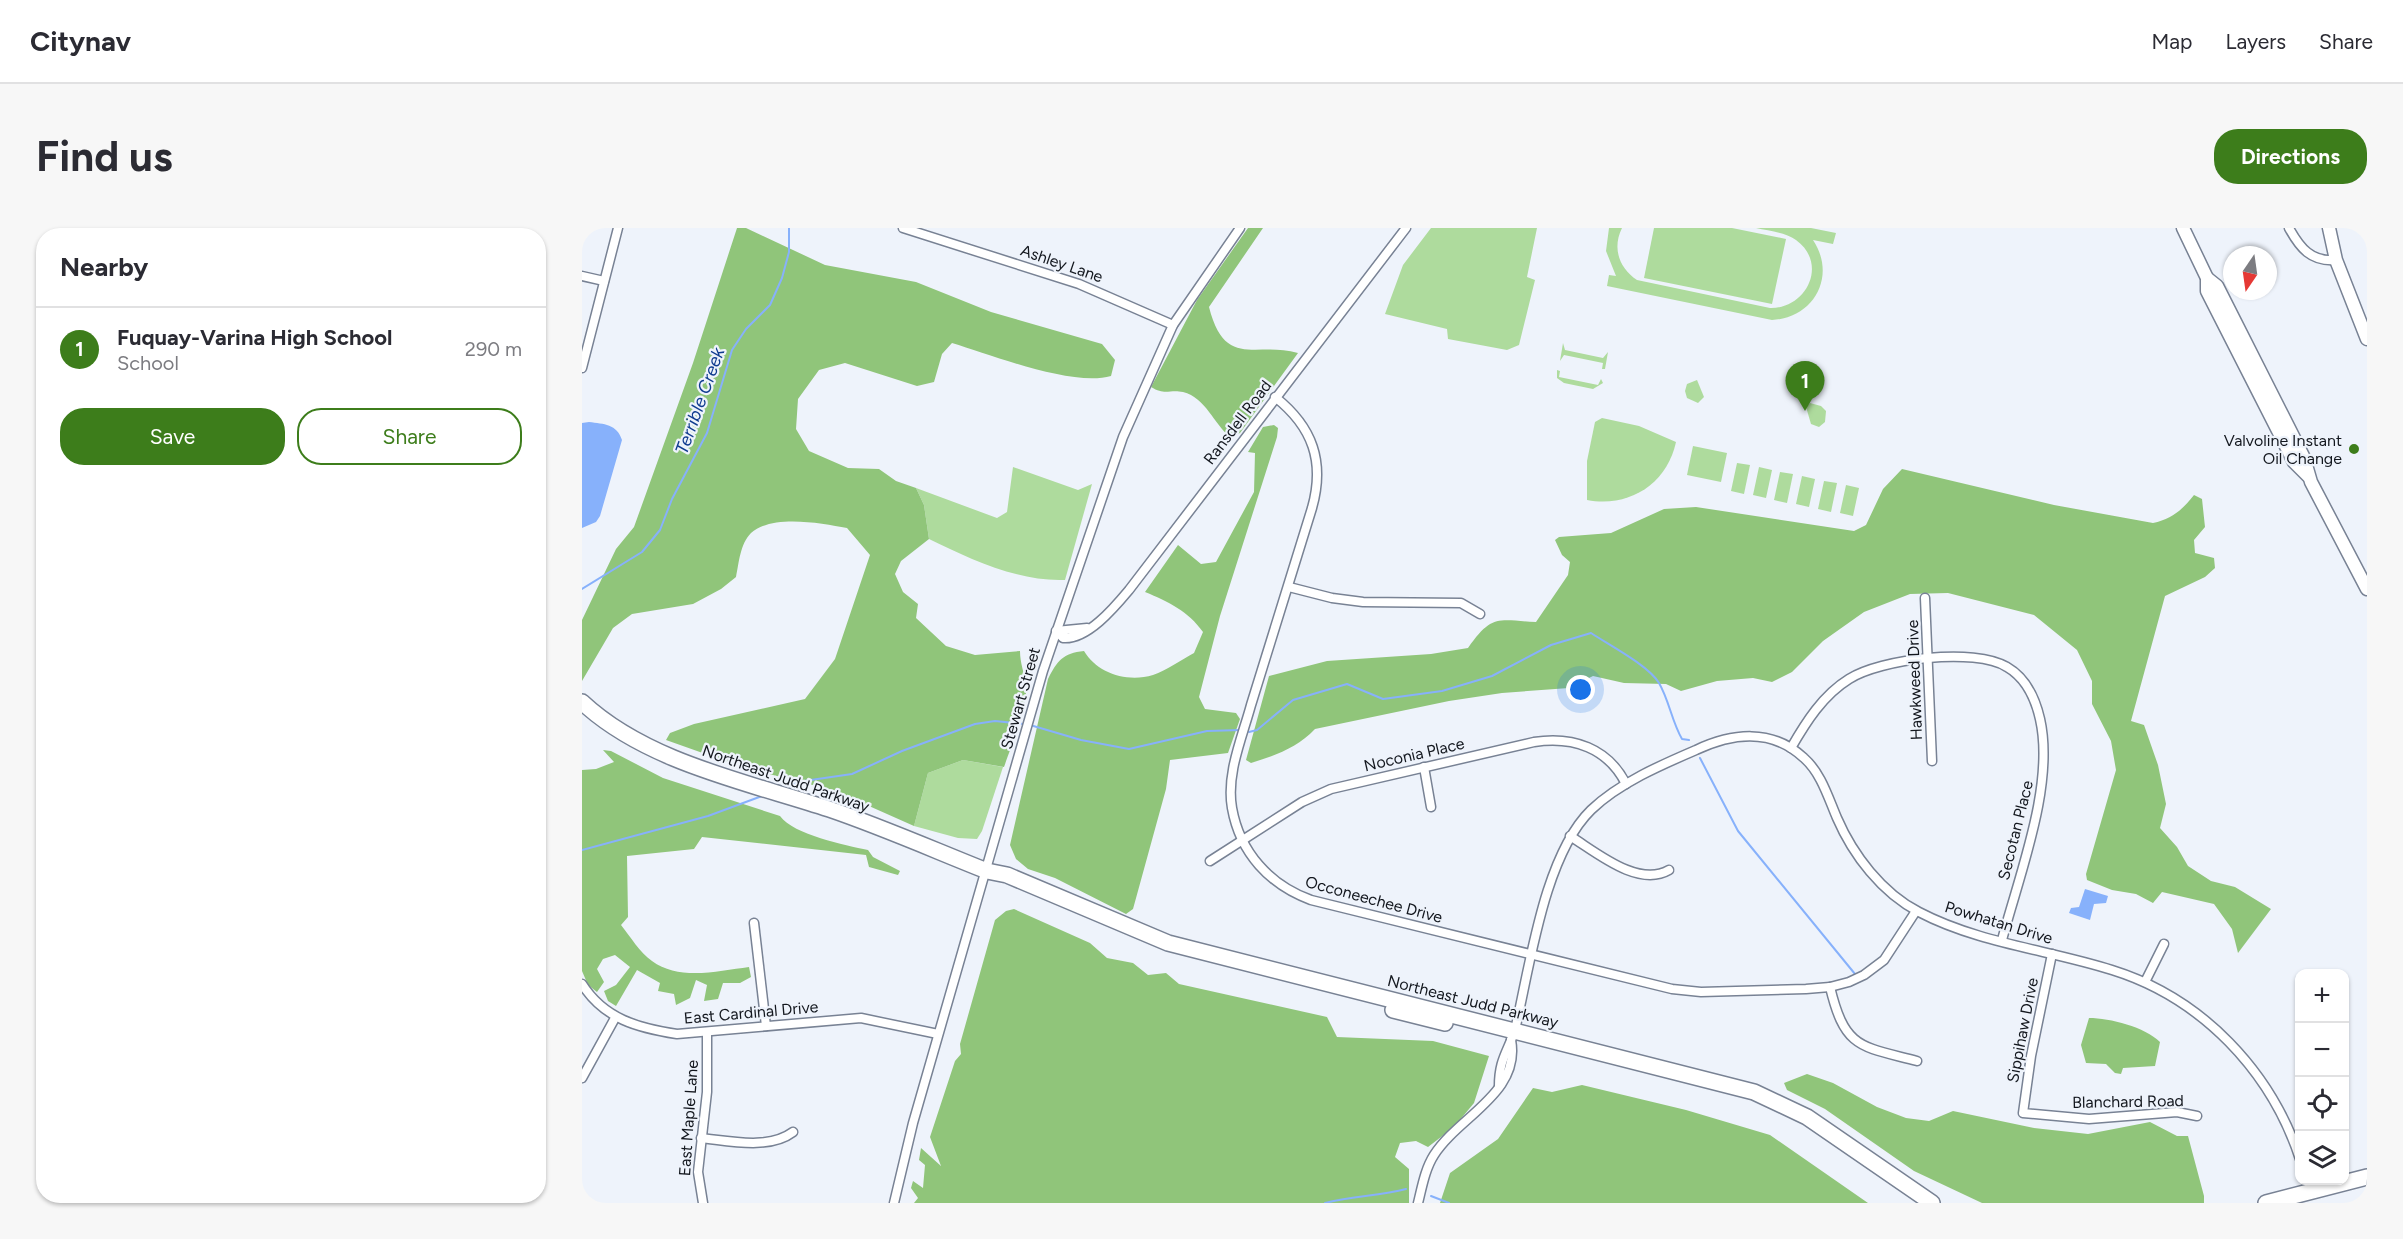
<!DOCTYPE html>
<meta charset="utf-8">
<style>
:root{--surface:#fff;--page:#f7f7f7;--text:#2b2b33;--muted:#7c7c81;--line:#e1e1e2;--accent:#3d7d1b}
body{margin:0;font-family:Figtree,sans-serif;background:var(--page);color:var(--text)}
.controls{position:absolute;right:18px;bottom:18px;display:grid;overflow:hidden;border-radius:12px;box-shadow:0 2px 4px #0004}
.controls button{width:54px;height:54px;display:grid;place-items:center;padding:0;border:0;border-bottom:2px solid var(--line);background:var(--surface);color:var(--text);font:30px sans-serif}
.compass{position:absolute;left:1641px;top:18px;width:54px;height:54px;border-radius:50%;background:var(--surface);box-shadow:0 2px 4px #0004;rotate:193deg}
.you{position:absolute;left:999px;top:462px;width:21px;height:21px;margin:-15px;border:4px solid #fff;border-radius:50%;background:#1a73e8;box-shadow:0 0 0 9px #1a73e833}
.badge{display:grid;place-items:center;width:39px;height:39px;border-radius:50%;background:var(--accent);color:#fff;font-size:20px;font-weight:700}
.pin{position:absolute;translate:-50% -50px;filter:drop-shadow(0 2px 3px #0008)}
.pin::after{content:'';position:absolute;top:32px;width:21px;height:18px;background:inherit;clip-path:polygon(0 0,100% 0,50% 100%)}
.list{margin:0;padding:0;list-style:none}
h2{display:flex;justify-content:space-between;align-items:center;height:78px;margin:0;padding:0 24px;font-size:26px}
h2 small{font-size:20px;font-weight:400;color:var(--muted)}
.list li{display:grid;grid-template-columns:39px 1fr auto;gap:18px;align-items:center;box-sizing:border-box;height:84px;padding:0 24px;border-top:2px solid var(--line)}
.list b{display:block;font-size:22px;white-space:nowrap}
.list p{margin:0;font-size:20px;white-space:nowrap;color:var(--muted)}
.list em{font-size:20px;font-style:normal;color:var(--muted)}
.actions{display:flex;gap:12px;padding:18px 24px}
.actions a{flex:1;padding:14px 0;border:2px solid var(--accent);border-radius:24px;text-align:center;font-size:21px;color:var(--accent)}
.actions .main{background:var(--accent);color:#fff}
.icon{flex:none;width:33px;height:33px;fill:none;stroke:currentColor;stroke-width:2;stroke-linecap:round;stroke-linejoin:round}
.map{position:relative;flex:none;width:1785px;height:975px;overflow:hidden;border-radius:24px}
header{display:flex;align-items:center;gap:36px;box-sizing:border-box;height:84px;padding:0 30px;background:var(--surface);border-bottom:2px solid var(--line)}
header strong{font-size:28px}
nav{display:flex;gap:33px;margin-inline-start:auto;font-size:21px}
.intro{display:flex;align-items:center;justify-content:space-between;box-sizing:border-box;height:144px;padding:0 36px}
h1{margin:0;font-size:42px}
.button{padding:15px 27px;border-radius:24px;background:var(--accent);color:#fff;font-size:21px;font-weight:700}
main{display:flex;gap:36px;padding:0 36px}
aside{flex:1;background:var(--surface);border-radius:24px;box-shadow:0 2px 4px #0004}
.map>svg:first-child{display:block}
</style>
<header>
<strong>Citynav</strong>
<nav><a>Map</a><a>Layers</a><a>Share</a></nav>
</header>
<div class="intro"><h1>Find us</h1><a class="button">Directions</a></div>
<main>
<aside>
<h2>Nearby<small></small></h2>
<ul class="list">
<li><span class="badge">1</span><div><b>Fuquay-Varina High School</b><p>School</p></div><em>290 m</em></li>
</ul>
<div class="actions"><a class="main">Save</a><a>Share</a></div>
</aside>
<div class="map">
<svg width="1785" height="975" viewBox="0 0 1785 975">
<rect width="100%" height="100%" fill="#eef3fb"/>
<g fill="#aedb9d">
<polygon points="849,0 955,0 945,49 953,52 937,117 925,122 866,111 865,101 803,86 821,37"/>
<path d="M1027 0H1040C1030 20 1037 40 1055 52L1188 80C1224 81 1247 36 1214 12 1203 4 1187 3 1174 0H1229L1254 5 1251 16 1231 12C1255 48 1232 90 1190 92L1025 58 1027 47 1034 48 1024 23Z"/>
<polygon points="1072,0 1150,0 1204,11 1190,76 1062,50"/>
<polygon points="981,115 983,122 1021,130 1026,124 1023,141 1020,141 1021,135 982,127 978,133"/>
<polygon points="975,142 978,143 977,149 1016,157 1019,151 1021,155 1011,161 982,155 975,150"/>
<polygon points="1115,152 1122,169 1116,175 1105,170 1103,163 1105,156"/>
<polygon points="1228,175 1239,178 1244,183 1243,194 1237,199 1229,196 1224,179"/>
<path d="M1020 190 1057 198 1094 214C1085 256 1047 280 1005 272V233L1013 194Z"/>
<polygon points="1111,218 1145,225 1139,254 1105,247"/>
<polygon points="1155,235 1168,237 1162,266 1149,263"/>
<path d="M431 239 496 262 510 256 483 352C437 354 388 331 347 311L342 277 334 260 415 290 425 284Z"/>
<polygon points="1177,239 1190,242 1184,270 1171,267"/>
<polygon points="1198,244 1211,246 1205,275 1192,272"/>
<polygon points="1220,248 1233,251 1227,279 1214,276"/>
<polygon points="1242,253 1255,255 1249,284 1236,281"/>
<polygon points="1264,257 1277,260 1271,288 1258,285"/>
<polygon points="381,532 421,539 400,603 395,611 376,610 332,598 346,545"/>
</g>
<g fill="#90c57a">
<path d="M155 0H164L243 37 334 54 409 84 520 116 533 132 529 148C490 159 410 127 370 115L360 126 352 154 335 158 263 135 237 142 216 171 214 201 227 223 266 240 297 241 314 253 334 260 342 277 347 311 319 333 313 346 321 364 336 376 334 390 364 418 393 427 438 423C438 435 442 444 444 456 447 472 428 522 422 539L381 532 346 545 332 598 251 562 163 540 84 512 88 505 112 496 223 471 253 431 288 327 265 300C239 295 190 286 169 305 158 316 157 335 154 349L139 361 111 376 50 386 31 400 0 453V392L34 321 52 299 111 135Z"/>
<path d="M666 0H681L627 79C643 142 674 113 716 125L658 205 648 209C632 196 624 170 601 164 587 161 584 168 569 159L615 72Z"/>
<path d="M692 197 696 200 695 209 638 388 617 469 623 481 654 485 658 491 646 525 588 532 584 561 551 681 544 686 473 650 446 641 434 631 428 617 466 451C475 433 481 425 502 423 515 445 545 455 571 447 585 442 599 432 612 425L621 404C606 383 587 374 563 364L596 317 619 336 634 334 672 264 673 225 666 224 681 199Z"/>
<path d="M1320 241 1472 277 1571 295C1590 291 1600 282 1612 267L1620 271 1623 299 1612 312 1613 325 1632 330 1633 340 1623 349 1583 368 1549 493 1562 497 1576 537 1584 576 1578 600 1595 619 1606 638 1629 653 1653 659 1689 681 1656 725 1650 701 1632 676 1580 664 1571 675 1554 666 1530 662 1505 652 1504 646 1534 542 1529 513 1510 476V453L1495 422 1452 387 1366 365 1328 366 1282 384 1241 413 1210 444 1190 454 1171 450 1135 453 1099 463 1084 456 1042 455 1011 448 987 460 920 465 867 473 733 501C715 520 694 527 669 535L664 532 687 448 745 433 849 426 886 420C910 386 915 392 954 394L986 347 988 334 980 327 973 312 977 309 1029 305 1082 281 1114 279 1272 303 1284 297 1301 261Z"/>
<path d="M21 522 29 523 81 550 198 588C212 607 263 617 286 622L291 629 318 643 316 647 287 639 284 627 120 609 112 621 45 628 46 689 39 697C48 708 58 725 70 733 97 753 136 743 167 739L169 749 158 755H141L136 771 122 773 125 757 114 752 108 770 94 777 92 766 76 763 78 755 55 742 34 778 26 773 22 763 34 757 48 739 33 727 21 731 15 741 22 754 15 764 6 757 0 743V542L14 541 32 534Z"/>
<polygon points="432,681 508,715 525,730 551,735 566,747 584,745 597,756 745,789 755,809 851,813 907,828 892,875 872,899 846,919 834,913 818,915 813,929 827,941 827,975 332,975 336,970 329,960 331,953 341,960 343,937 337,932 339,920 359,938 348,909 373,833 379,826 378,816 413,692 424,683"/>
<path d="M1507 790C1528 790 1563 799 1578 814L1573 838 1541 840 1539 846 1533 845 1524 836 1504 835 1499 817Z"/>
<polygon points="1225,846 1251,855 1295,879 1324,890 1347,893 1371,883 1452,900 1506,906 1568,894 1595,908 1606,908 1622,968 1622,975 1400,975 1332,943 1243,881 1205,862 1202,855"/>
<polygon points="1000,857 1104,882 1188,907 1286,975 858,975 868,945 916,911 951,860 970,864"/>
</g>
<g fill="#87b1fb">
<path d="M7 194C22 196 35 196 40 212L18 288 14 294 0 300V195Z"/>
<polygon points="1503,661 1526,668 1524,675 1512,676 1508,692 1487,685 1489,680 1497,679"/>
</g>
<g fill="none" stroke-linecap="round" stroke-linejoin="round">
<g stroke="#87b1fb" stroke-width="2">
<polyline points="0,361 60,324 78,302 90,271 125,205 150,122 164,101 188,77 200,50 207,24 207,0"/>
<polyline points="448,497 499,512 547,521 625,503 659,502"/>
<path d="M667 504 675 502 711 472 765 456 801 471 860 463 910 448 969 417 1009 405C1027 417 1066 437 1077 455 1087 472 1090 494 1100 511L1107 512"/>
<polyline points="1118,530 1156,603 1273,746"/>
<polyline points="199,560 215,554 270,546 320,523 393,496 413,493 442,496"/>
<polyline points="0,622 126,588 180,568"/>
<polyline points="849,968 867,975"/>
<path d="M743 975C770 968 798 968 824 961"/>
</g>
<defs>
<g id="street">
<polyline points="321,0 497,56 591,97"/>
<path d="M1707 0C1718 20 1729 34 1754 32"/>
<polyline points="0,48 22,53"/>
<polyline points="0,140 36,0"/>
<path d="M693 169C731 199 743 234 730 280 710 346 689 411 669 477 660 510 644 546 650 580 658 625 688 657 729 672L1090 761 1119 764 1224 761 1248 759 1267 754 1282 747 1302 732 1334 683"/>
<polyline points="707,359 750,370 781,374 879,375 898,386"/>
<polyline points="1343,370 1350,533"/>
<path d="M505 400 474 403 481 410C505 412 532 380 547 362L824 0"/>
<path d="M1209 520C1224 494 1241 467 1267 451 1298 431 1393 419 1425 439 1444 450 1453 469 1458 491 1473 557 1437 647 1420 712"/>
<polyline points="842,539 849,579"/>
<path d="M988 608C1014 624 1056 660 1087 642"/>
<path d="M628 633 720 574 749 561 952 514C991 508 1026 520 1044 556"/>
<polyline points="172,695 184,798"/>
<polyline points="1470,726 1449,828 1441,885 1507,891 1595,884 1615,888"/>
<polyline points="1563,754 1582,716"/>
<path d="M0 756C22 791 56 800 95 806L279 790 356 806"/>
<path d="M1248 759C1263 821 1278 818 1335 833"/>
<polyline points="0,850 33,790"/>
<path d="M917 858C917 832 925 825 933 802 948 738 962 628 1009 582 1037 555 1079 537 1114 522 1150 505 1190 500 1222 530 1239 545 1246 569 1255 590 1271 627 1300 665 1337 684 1396 715 1467 722 1530 742 1620 770 1689 843 1718 931"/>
<path d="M119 910C148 913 187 922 211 904"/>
<polyline points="121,975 116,944 125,864 125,806"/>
<polyline points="312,975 331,895 461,443 541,209 591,97 658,0"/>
<path d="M836 975C840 959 843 941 852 927 877 888 939 865 929 812"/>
</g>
<g id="secondary">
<polyline points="1601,0 1625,50 1625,63 1712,234 1726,248"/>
<polyline points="1747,0 1754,32 1785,111"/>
<polyline points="1625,50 1635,58 1722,230 1729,254 1785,361"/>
</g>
<g id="highway">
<path d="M0 474C64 534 165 554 247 581 300 599 352 622 405 643L425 647 586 715 1172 864 1225 889 1350 975"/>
<polyline points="811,782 863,795"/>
<polyline points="1684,975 1785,949"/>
</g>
</defs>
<use href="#street" stroke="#788294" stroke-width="11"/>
<use href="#secondary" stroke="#788294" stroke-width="15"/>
<use href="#highway" stroke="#788294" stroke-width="18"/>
<use href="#street" stroke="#fff" stroke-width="8"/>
<use href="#secondary" stroke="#fff" stroke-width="12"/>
<use href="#highway" stroke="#fff" stroke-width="15"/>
</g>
<circle fill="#3d7d1b" stroke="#eef3fb" stroke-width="2" cx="1772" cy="221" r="6"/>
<g text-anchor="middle" stroke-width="4.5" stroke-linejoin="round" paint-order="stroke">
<g font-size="16" fill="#13171e" stroke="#eef3fb">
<text transform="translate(480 35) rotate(19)" y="6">Ashley Lane</text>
<text transform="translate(655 194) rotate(-53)" y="6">Ransdell Road</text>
<text transform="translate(1332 452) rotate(-92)" y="6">Hawkweed Drive</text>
<text transform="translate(438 470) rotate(-74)" y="6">Stewart Street</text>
<text transform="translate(832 526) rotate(-13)" y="6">Noconia Place</text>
<text transform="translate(204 550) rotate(19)" y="6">Northeast Judd Parkway</text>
<text transform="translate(1433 602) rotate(-76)" y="6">Secotan Place</text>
<text transform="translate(792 671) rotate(15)" y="6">Occoneechee Drive</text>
<text transform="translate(1417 694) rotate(17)" y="6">Powhatan Drive</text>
<text transform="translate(891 773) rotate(14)" y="6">Northeast Judd Parkway</text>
<text transform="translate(169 784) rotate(-5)" y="6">East Cardinal Drive</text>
<text transform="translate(1440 802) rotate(-79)" y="6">Sippihaw Drive</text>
<text transform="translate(1546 873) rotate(-1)" y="6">Blanchard Road</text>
<text transform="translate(106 890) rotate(-86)" y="6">East Maple Lane</text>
</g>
<g font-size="16" fill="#13171e" stroke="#eef3fb" text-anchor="end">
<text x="1760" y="218">Valvoline Instant<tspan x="1760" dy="18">Oil Change</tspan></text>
</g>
<g font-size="18" font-style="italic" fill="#103c8f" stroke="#eef3fb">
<text transform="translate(118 173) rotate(-70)" y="6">Terrible Creek</text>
</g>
</g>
</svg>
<div class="controls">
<button>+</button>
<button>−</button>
<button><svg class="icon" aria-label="locate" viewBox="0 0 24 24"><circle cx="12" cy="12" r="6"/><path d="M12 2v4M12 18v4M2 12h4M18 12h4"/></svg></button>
<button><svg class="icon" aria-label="layers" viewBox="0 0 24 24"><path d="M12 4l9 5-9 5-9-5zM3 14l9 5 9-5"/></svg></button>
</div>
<svg class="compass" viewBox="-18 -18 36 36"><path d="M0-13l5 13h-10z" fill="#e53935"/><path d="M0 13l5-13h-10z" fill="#7c7c81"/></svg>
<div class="you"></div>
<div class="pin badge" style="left:1223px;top:183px">1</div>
</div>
</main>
